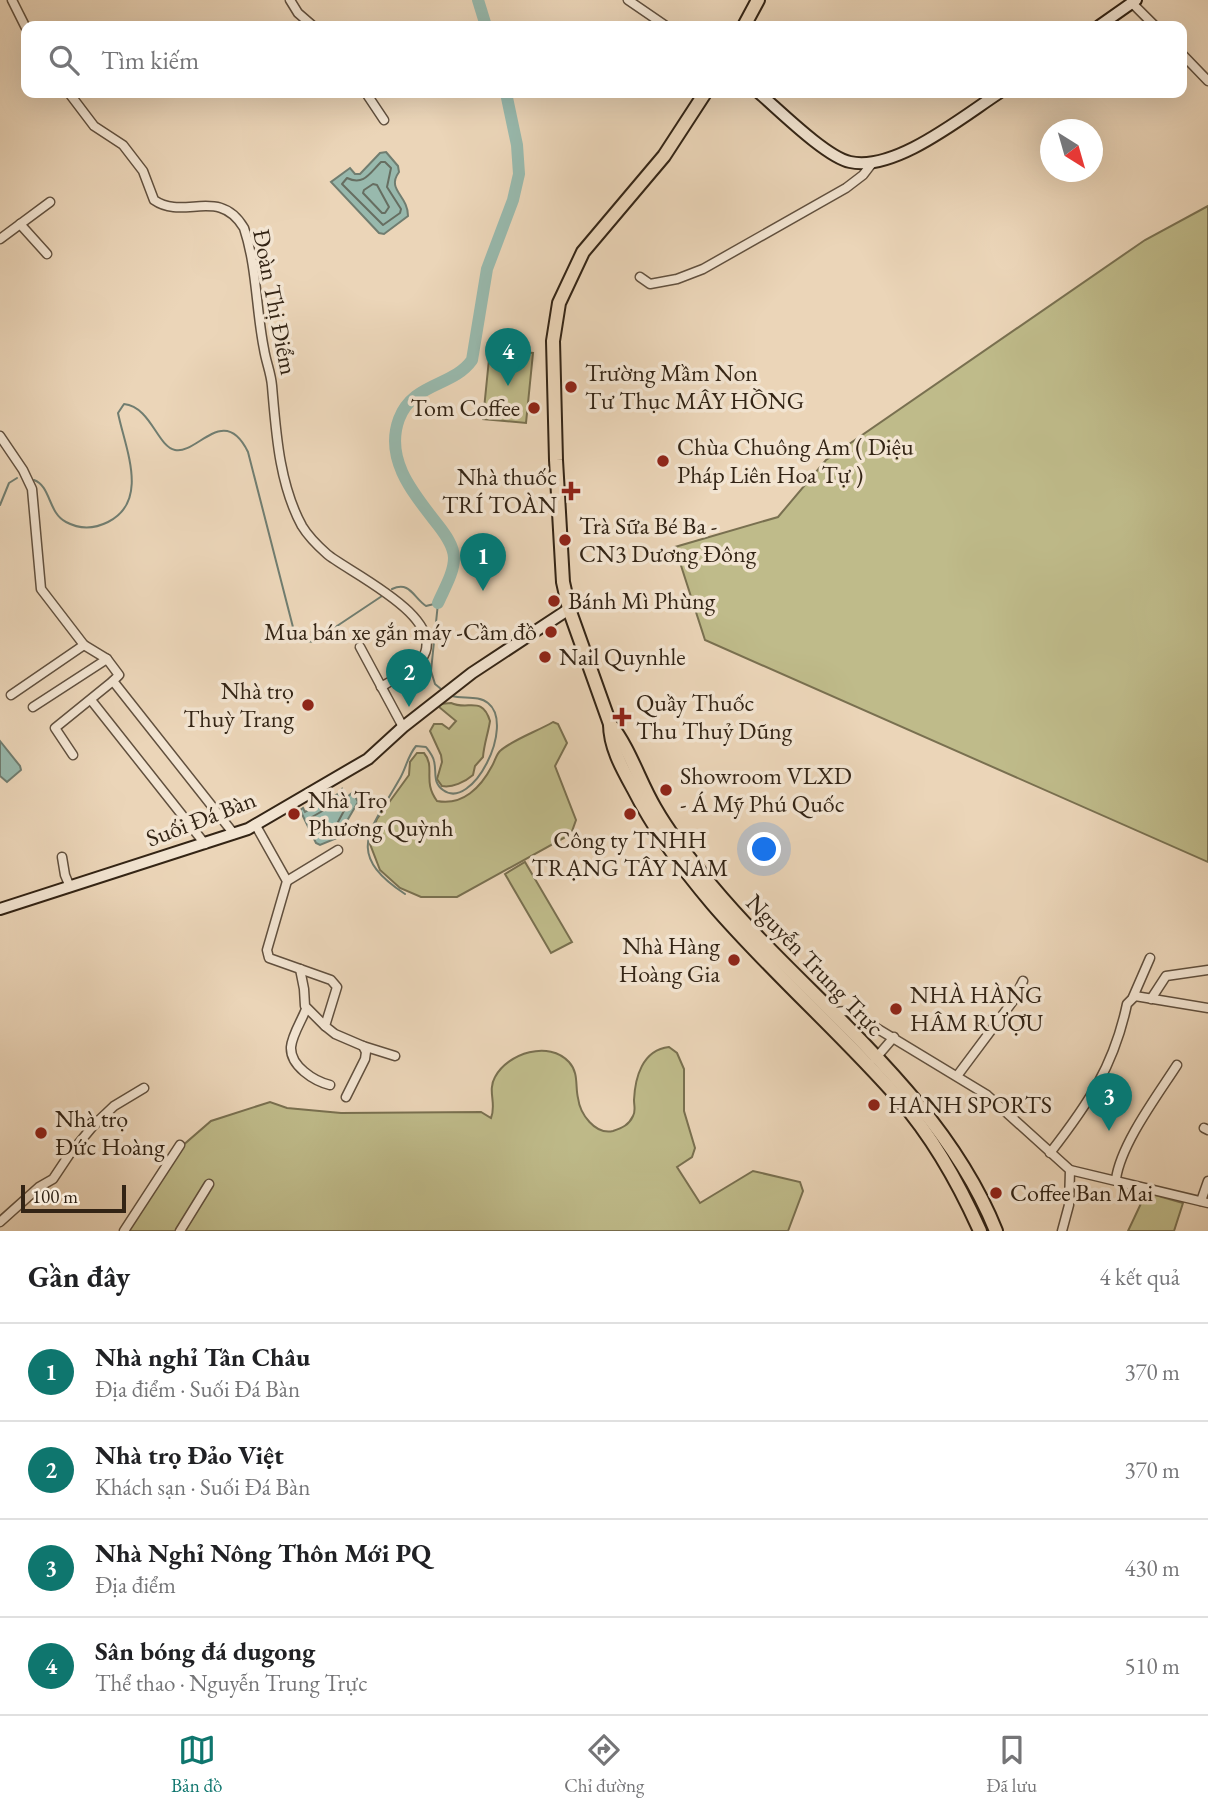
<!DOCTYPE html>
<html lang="vi">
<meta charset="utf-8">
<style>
:root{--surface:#fff;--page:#f2f2f2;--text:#202124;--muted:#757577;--line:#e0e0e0;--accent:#0f766e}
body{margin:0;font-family:"EB Garamond",serif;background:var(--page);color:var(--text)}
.compass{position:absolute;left:1040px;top:119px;width:63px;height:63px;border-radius:50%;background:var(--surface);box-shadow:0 7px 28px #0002;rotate:143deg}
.scale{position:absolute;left:21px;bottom:18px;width:105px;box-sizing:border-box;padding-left:7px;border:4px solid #332415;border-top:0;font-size:19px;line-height:24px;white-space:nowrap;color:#332415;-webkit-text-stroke:5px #f2e4d1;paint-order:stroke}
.you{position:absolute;left:765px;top:850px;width:24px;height:24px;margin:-18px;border:5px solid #fff;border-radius:50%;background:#1a73e8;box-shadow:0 0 0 10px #1a73e833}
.badge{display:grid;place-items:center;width:46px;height:46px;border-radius:50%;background:var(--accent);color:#fff;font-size:23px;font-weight:700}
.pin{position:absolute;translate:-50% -58px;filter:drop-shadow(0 2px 4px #0008)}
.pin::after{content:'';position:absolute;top:37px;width:24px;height:21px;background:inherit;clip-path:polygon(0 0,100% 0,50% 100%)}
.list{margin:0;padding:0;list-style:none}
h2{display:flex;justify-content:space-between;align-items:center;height:91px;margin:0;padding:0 28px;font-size:30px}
h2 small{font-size:23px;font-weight:400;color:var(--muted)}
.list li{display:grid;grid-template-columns:46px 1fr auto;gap:21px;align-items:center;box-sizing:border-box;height:98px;padding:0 28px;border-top:2px solid var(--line)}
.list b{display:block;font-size:26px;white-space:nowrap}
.list p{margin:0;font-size:23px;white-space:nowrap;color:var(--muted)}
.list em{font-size:23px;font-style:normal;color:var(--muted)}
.icon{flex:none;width:38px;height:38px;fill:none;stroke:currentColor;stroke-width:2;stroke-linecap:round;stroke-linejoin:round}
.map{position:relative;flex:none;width:1208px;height:1231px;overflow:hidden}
.search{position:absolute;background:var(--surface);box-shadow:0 7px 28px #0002;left:21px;right:21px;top:21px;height:77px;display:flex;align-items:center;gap:18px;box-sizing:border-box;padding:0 24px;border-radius:14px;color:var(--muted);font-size:26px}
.sheet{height:483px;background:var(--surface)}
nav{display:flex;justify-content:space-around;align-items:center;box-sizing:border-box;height:98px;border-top:2px solid var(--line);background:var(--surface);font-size:19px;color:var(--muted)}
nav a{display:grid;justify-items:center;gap:4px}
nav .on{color:var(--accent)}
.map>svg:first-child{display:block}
</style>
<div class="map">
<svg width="1208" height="1231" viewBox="0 0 1208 1231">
<rect width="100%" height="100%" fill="#ebd5b8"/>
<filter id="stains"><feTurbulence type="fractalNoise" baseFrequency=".00286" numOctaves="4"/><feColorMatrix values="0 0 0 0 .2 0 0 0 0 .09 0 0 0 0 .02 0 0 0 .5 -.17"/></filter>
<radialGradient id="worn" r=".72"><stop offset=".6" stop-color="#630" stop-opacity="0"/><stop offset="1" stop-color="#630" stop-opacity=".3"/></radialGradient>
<g fill="#bfbb8a" stroke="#797050" stroke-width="2">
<polygon points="1208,206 1208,862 705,640 675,547 778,517 826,460 1145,240"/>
<polygon points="490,349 533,353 526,423 483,419"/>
<path d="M451 703C468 711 482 695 490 721 488 734 484 744 483 757L475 766 473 775C465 782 452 788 442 786L437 779 442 762 441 755 430 731 434 724H442L449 729 456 721 439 707 440 704Z"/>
<path d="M553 722 558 724 567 743 555 766 576 820 571 834 457 897H421L400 888 380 870 370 844 371 834 377 819 409 775 410 762 417 753H424C436 767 422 781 437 801 463 806 481 787 492 766 495 761 496 755 500 751 512 740 538 731 553 722Z"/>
<polygon points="525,862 572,942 551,953 505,874"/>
<path d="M669 1047 677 1053 684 1069V1111L695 1148 692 1157 677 1167 700 1203 753 1171 800 1182 803 1191 788 1231H125L181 1147 211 1121 270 1102 287 1108 341 1113 481 1112 491 1118C497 1104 487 1091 495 1077 508 1053 549 1040 569 1062 579 1073 575 1086 578 1098 580 1114 595 1135 613 1131 622 1128 629 1125 633 1116 636 1111 634 1106 634 1100 635 1078 642 1050 669 1047Z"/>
<polygon points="1148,1193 1183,1203 1174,1231 1128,1231 1145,1195"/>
</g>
<g fill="#98b9ad" stroke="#707d70" stroke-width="2">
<path d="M386 152 398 166 399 172C386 190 408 195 408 216L384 234 379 233 331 182 350 168 355 174H360L380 153Z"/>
<polygon points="0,741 20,766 21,770 7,782 0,776"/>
<polygon points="342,789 346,798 353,792 358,802 337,838 320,845 316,843 300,810 303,808 305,812 338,794"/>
</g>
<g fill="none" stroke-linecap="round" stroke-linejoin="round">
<g stroke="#666e61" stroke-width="2">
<path d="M381 162H385L391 168 387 187 401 209 400 213 383 225 342 184 347 178C364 186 370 173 381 162Z"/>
<polygon points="373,184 377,185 389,207 385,213 382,213 363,193 364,190"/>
<polygon points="338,802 345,805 345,809 332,833 321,836 312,817"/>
</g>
<g stroke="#707d70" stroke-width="2">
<path d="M34 480C51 486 48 513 66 522 79 529 94 529 108 522 150 501 125 448 118 413L124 404C151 407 157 446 175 450 197 455 224 403 248 452L295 635 301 640 313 642 382 596"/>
<polyline points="0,505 9,483 17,478"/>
<path d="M392 589C410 581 413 597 426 606L438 603 431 671 435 684 441 689"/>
<path d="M405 894C343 853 371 830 399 780 406 769 407 757 416 746L426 747C429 751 433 756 434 761 437 772 432 782 443 790 472 812 516 725 488 703 479 695 463 699 452 696"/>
</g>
<g stroke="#98b9ad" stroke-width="12">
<polyline points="478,0 486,26"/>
<path d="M438 603C444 589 454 573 454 558 454 546 445 534 438 525 414 494 384 460 399 419 413 382 453 387 472 360L487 269 513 200 519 174 517 145 506 93"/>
</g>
<defs>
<g id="street">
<polyline points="12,0 26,28"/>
<polyline points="290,0 298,13 313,26"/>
<polyline points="628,0 666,26"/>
<polyline points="1132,3 1155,26"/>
<polyline points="1182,54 1208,81"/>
<path d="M69 93 94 126 123 145 143 171 154 200C184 221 219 186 244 228 257 267 256 310 264 349 266 362 271 373 272 386 276 432 279 484 302 526 308 536 318 546 327 554 348 572 452 619 421 660 411 671 394 679 381 687"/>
<polyline points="366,93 384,120"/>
<polyline points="20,224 47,254"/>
<polyline points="0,239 50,202"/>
<polyline points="640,277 650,284 677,279 703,269 846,188 863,175 873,162"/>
<polyline points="0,436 23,470 32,489 41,589 84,645 107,659 119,675 113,681 234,834"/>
<polyline points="360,647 403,727"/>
<polyline points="11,695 84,645"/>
<polyline points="91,700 205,844"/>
<polyline points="33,707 107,659"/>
<polyline points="73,755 55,728 113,681"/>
<polyline points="255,824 287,881 267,950 269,958 331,980 337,987 325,1026 335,1034 363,1046 366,1052 365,1059 346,1097"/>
<polyline points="62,857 65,875 70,887"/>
<polyline points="287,881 338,850"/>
<polyline points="300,969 304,989 305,1006 325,1026"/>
<polyline points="1133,997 1150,958"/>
<polyline points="1151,999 1166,976 1208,970"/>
<path d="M306 1009C302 1020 292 1035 291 1047 290 1066 314 1081 330 1085"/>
<polyline points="831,1012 848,1011 855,1015 987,1095 1070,1170 1069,1205 1062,1231"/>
<polyline points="363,1046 395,1056"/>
<polyline points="875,1059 894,1037"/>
<polyline points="957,1076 1013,1001 1023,981"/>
<polyline points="1204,1128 1208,1130"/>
<path d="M1050 1153C1088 1104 1114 1066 1127 1004L1135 996 1208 1008"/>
<polyline points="1070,1170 1208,1203"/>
<path d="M1116 1179C1121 1144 1157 1096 1177 1065"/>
<polyline points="1201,1201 1208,1181"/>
<polyline points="0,1222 39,1187 53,1179 69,1155 93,1126 114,1106 144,1088"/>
<polyline points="124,1231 180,1145"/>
<polyline points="180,1231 209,1184"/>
</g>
<g id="secondary">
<polyline points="1099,26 1136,0"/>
<path d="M759 93C779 110 826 157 850 162 895 172 962 117 999 93"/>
<polyline points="0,909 248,829 368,759 403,727 472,673 569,609"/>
</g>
<g id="primary">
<polyline points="744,26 758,0"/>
<path d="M705 93 664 156 583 252 559 303 553 341 556 460 563 582 569 609 610 724C630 749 639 781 655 808 671 836 691 861 711 885 805 998 940 1091 996 1231"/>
<path d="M610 724C610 747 622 768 633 788 696 912 810 997 900 1100 934 1139 959 1184 980 1231"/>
</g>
</defs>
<use href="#street" stroke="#61503e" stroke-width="11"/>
<use href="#secondary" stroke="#332415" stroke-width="14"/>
<use href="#primary" stroke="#332415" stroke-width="16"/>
<use href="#street" stroke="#f2e4d1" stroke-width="8"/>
<use href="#secondary" stroke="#f2e4d1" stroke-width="10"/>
<use href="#primary" stroke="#ebd5b8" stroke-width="12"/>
</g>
<g fill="#8f2418" stroke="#f2e4d1" stroke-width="2.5">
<circle cx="571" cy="387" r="7"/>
<circle cx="534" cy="408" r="7"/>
<circle cx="663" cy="461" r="7"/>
<path d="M567.5 480.5h7v7h7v7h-7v7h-7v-7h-7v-7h7z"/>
<circle cx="565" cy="540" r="7"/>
<circle cx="554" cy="601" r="7"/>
<circle cx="551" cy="632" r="7"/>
<circle cx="545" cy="657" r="7"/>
<circle cx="308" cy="705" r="7"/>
<path d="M618.5 706.5h7v7h7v7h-7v7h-7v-7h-7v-7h7z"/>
<circle cx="666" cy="790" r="7"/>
<circle cx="294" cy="814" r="7"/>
<circle cx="630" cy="814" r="7"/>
<circle cx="734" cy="960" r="7"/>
<circle cx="896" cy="1009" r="7"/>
<circle cx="874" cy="1105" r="7"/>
<circle cx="41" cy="1133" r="7"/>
<circle cx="996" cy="1193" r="7"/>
</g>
<g text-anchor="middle" stroke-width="7" stroke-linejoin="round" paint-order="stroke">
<g font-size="24" fill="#332415" stroke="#f2e4d1">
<text transform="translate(275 302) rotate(79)" y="8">Đoàn Thị Điểm</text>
<text transform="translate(201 819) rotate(-21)" y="8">Suối Đá Bàn</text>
<text transform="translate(815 965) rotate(46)" y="8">Nguyễn Trung Trực</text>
</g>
<g font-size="24" fill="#332415" stroke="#f2e4d1" text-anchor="start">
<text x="585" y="381">Trường Mầm Non<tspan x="585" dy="28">Tư Thục MÂY HỒNG</tspan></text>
<text x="520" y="416" text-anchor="end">Tom Coffee</text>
<text x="677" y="455">Chùa Chuông Am ( Diệu<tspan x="677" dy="28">Pháp Liên Hoa Tự )</tspan></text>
<text x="557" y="485" text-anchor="end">Nhà thuốc<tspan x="557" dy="28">TRÍ TOÀN</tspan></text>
<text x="579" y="534">Trà Sữa Bé Ba -<tspan x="579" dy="28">CN3 Dương Đông</tspan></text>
<text x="568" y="609">Bánh Mì Phùng</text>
<text x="537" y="640" text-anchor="end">Mua bán xe gắn máy -Cầm đồ</text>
<text x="559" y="665">Nail Quynhle</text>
<text x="294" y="699" text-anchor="end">Nhà trọ<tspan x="294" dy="28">Thuỳ Trang</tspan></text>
<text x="636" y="711">Quầy Thuốc<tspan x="636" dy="28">Thu Thuỷ Dũng</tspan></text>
<text x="680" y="784">Showroom VLXD<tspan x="680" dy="28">- Á Mỹ Phú Quốc</tspan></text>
<text x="308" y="808">Nhà Trọ<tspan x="308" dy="28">Phương Quỳnh</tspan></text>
<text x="630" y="848" text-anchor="middle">Công ty TNHH<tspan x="630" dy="28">TRẠNG TÂY NAM</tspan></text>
<text x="720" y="954" text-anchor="end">Nhà Hàng<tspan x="720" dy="28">Hoàng Gia</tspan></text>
<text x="910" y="1003">NHÀ HÀNG<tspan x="910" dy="28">HÂM RƯỢU</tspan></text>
<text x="888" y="1113">HANH SPORTS</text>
<text x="55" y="1127">Nhà trọ<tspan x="55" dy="28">Đức Hoàng</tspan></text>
<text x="1010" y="1201">Coffee Ban Mai</text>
</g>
</g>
<rect width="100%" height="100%" filter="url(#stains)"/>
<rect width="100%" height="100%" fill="url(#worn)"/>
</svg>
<svg class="compass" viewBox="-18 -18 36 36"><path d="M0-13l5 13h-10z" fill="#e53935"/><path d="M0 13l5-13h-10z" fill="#757577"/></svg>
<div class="scale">100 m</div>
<div class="you"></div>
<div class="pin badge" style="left:483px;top:591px">1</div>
<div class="pin badge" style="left:409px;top:707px">2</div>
<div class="pin badge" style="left:1109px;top:1131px">3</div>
<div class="pin badge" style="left:508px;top:386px">4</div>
<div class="search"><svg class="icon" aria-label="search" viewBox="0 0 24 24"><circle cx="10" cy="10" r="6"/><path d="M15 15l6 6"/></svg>Tìm kiếm</div>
</div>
<section class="sheet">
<h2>Gần đây<small>4 kết quả</small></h2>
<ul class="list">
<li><span class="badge">1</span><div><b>Nhà nghỉ Tân Châu</b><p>Địa điểm · Suối Đá Bàn</p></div><em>370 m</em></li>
<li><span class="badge">2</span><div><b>Nhà trọ Đảo Việt</b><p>Khách sạn · Suối Đá Bàn</p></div><em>370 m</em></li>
<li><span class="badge">3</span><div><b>Nhà Nghỉ Nông Thôn Mới PQ</b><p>Địa điểm</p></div><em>430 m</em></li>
<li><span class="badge">4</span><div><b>Sân bóng đá dugong</b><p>Thể thao · Nguyễn Trung Trực</p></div><em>510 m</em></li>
</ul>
</section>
<nav>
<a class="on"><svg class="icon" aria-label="map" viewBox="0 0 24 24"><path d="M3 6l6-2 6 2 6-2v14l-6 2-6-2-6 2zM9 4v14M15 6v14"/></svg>Bản đồ</a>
<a><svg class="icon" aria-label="directions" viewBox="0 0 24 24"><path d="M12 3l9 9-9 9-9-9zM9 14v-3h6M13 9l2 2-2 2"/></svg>Chỉ đường</a>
<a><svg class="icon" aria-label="saved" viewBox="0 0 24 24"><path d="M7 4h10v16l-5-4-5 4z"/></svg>Đã lưu</a>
</nav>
